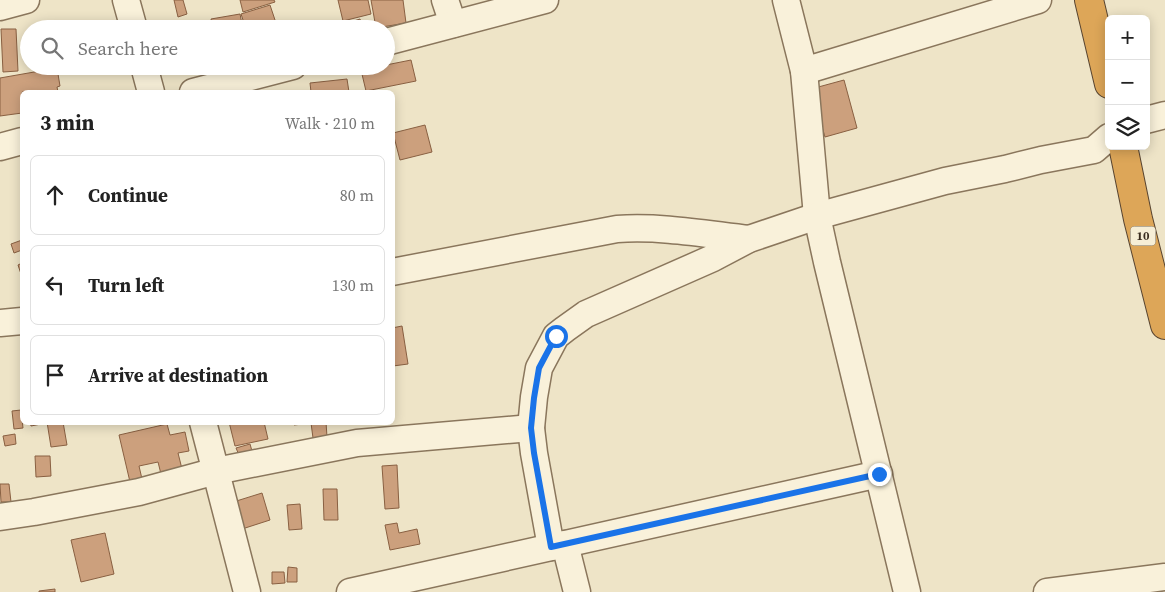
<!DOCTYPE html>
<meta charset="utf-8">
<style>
:root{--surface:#fff;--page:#f2f2f2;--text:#222;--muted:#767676;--line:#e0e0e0}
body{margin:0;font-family:"Source Serif 4",serif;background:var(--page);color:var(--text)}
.controls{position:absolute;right:15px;top:15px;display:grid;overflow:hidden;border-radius:8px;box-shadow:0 2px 12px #0003}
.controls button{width:45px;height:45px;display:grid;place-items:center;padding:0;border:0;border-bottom:1px solid var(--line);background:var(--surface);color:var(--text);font:25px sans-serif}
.stop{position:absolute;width:15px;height:15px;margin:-11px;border:4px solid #1a73e8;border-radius:50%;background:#fff}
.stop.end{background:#1a73e8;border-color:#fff;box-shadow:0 1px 5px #0008}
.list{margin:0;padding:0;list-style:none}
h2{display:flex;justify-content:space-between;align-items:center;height:65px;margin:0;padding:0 20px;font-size:21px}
h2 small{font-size:16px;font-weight:400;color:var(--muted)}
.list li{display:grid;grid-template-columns:32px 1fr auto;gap:15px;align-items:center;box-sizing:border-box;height:80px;margin:0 10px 10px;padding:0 10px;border:1px solid var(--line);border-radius:8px}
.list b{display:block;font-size:19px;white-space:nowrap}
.list em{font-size:16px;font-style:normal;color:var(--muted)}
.icon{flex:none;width:28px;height:28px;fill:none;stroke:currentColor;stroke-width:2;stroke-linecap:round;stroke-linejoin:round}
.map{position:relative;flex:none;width:1165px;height:592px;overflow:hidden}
.search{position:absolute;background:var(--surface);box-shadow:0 2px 12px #0003;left:20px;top:20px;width:375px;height:55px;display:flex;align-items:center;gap:12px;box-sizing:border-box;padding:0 18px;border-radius:28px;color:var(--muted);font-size:19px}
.panel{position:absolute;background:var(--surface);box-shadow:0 2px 12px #0003;left:20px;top:90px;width:375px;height:335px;border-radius:8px}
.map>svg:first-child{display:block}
</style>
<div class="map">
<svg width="1165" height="592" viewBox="0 0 1165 592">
<rect width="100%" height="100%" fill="#eee4c7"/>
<g fill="#cca07d" stroke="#896042">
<polygon points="174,0 183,0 187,14 178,17"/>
<polygon points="240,0 274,0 275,2 243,12"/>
<polygon points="338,0 368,0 371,14 343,21"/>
<polygon points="371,0 403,0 406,23 376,28"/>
<polygon points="270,5 278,29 246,29 241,14"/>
<polygon points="240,14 243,29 213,29 211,19"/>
<polygon points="360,19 363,29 342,29 341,25"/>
<polygon points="1,29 16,29 18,71 3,72"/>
<polygon points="411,60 416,81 366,91 361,70 386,66 386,65"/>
<polygon points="57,68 60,86 57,87 58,92 22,92 22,113 0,116 0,78"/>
<polygon points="347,79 349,92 311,92 310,83"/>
<polygon points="844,80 857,128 825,137 811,89"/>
<polygon points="425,125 432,152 400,160 393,133"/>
<polygon points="22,240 22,250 14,253 11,244"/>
<polygon points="22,263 22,273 21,274 18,265"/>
<polygon points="402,326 408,364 393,366 392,328"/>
<polygon points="21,410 23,428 14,429 12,411"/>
<polygon points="30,422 46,422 46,423 31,426"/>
<polygon points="47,422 63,422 67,445 51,447"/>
<polygon points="229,422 264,422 268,439 235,446"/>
<polygon points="293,422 326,422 327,437 313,438 311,423 294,425"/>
<polygon points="167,424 170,435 185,432 189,451 178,453 182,469 161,474 158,462 139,466 142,479 130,482 119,435"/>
<polygon points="15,434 16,444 5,446 3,436"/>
<polygon points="250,444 252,451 239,455 236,448"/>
<polygon points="35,456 50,456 51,476 36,477"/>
<polygon points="397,465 399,508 385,509 382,466"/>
<polygon points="0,484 9,484 11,502 1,502"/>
<polygon points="323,489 337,489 338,520 324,520"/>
<polygon points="262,493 270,520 239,530 230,503"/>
<polygon points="300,504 302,529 289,530 287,505"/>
<polygon points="397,523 399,533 417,529 420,544 390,550 385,525"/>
<polygon points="105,533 114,574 81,582 71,540"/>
<polygon points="288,567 297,568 297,582 287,582"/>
<polygon points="272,572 284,572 285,583 272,584"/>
<polygon points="55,589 55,592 39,592 39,591"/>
</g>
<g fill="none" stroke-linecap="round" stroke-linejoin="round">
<defs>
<g id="minor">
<polyline points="126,0 134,29"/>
<polyline points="445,0 453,24"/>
<polyline points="786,0 804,71 817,216 827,262 907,592"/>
<polyline points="0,7 26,0"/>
<polyline points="386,42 545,0"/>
<polyline points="144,66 151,92"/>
<polyline points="804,71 1038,0"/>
<polyline points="193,92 293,66"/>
<polyline points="1146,120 1165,115"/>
<polyline points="0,147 22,141"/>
<path d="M392 272 617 229C662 226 705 234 749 239"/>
<polyline points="0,323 22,321"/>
<polyline points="203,422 247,592"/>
<polyline points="0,517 34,512 139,492 216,471 357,443 531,428"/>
<polyline points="565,544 577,592"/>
<polyline points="551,547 534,453 531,428 534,397 539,368 556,336 565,329 586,314 713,258 749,239 817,216 945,181 1005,169 1041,160 1094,150 1109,137"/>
<polyline points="350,592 879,474"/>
<polyline points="1047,592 1165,577"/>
</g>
<g id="highway">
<polyline points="1089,0 1109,84"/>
<polyline points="1123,146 1138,219 1165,325"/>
</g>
</defs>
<use href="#minor" stroke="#8a765c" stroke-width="29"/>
<use href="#highway" stroke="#584430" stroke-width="30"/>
<use href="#minor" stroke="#f9f1da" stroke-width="26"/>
<use href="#highway" stroke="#dda658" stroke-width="28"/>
</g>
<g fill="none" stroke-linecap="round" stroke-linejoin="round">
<polyline stroke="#1a73e8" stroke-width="6" points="556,336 539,368 534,398 531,428 534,453 551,547 879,474"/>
</g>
<g text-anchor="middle" stroke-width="4" stroke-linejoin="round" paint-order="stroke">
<rect fill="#f6eed6" stroke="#726757" stroke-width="1" x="1130.5" y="226.5" width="25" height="19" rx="4"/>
<g font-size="12" font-weight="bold" fill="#3a2d20">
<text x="1143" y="240">10</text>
</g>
</g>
</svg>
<div class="controls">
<button>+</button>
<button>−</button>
<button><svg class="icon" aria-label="layers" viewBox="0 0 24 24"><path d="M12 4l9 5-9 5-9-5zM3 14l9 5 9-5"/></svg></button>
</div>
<div class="stop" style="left:556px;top:336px"></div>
<div class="stop end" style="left:879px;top:474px"></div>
<div class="search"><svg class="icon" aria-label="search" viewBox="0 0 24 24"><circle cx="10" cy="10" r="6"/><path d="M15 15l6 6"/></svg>Search here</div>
<section class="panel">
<h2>3 min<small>Walk · 210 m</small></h2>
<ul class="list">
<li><svg class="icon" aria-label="ahead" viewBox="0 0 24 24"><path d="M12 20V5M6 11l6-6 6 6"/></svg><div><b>Continue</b></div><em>80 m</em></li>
<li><svg class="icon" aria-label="left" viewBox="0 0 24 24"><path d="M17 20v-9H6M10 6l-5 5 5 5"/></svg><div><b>Turn left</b></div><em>130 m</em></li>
<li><svg class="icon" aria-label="arrive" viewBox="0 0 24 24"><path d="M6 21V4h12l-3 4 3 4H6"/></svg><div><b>Arrive at destination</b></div></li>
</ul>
</section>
</div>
